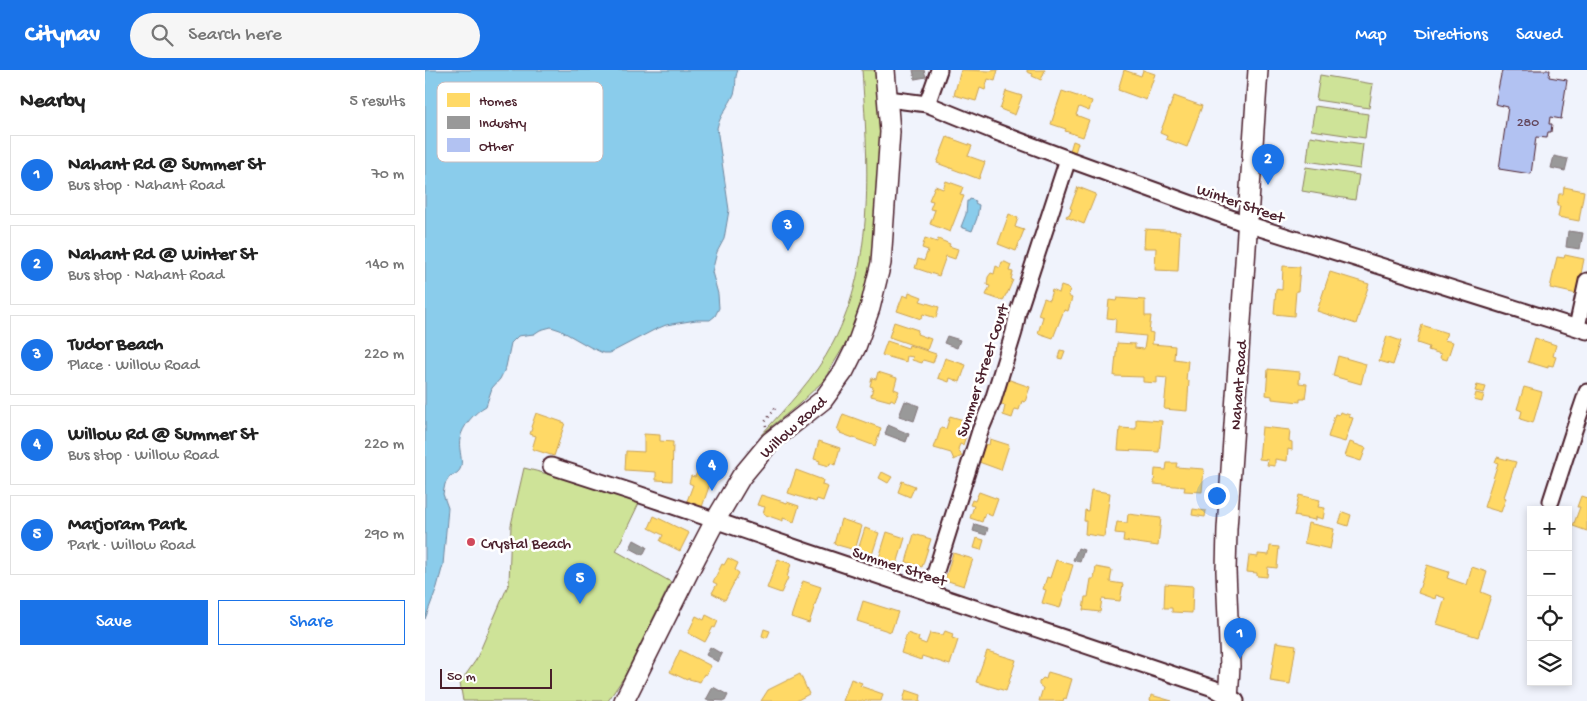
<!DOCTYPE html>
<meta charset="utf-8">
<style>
:root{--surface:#fff;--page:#f6f6f6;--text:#222;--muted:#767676;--line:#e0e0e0;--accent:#1a73e8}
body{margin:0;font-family:"Gochi Hand",sans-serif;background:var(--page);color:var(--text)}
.controls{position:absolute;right:15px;bottom:15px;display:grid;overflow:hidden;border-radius:0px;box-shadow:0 2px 8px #0003}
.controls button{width:45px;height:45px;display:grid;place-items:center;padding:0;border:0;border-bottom:1px solid var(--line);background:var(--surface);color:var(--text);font:25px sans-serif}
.scale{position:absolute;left:15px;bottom:12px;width:112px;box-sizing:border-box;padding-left:5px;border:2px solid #4a1f2b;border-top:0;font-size:14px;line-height:18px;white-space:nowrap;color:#4a1f2b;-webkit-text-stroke:4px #fff;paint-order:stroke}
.you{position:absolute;left:791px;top:425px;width:18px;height:18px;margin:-12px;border:4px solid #fff;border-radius:50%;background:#1a73e8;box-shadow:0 0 0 8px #1a73e833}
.badge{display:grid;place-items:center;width:32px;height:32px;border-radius:50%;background:var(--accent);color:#fff;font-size:16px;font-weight:700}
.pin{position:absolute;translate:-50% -41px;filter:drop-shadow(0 1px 2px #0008)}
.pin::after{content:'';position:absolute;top:26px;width:18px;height:15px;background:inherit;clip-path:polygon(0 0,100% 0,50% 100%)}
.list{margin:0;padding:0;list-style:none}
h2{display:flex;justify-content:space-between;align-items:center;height:65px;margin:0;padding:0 20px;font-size:21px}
h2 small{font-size:16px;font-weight:400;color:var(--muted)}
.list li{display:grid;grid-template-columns:32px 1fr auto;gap:15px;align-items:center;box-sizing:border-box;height:80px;margin:0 10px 10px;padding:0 10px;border:1px solid var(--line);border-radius:0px}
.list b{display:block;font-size:19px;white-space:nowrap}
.list p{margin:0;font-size:16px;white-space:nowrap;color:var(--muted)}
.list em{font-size:16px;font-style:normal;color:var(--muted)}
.actions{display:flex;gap:10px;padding:15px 20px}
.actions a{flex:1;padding:11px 0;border:1px solid var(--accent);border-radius:0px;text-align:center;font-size:18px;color:var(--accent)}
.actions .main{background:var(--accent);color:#fff}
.icon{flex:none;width:28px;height:28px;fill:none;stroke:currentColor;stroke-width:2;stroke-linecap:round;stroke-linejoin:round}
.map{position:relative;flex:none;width:1162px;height:631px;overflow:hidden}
header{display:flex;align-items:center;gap:30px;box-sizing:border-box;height:70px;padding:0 25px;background:var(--accent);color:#fff}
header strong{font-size:24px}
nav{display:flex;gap:28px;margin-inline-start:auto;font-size:18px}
.search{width:350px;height:45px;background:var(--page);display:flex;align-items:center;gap:12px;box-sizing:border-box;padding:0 18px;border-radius:28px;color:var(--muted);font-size:19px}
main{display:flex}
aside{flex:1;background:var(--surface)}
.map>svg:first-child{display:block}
</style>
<header>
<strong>Citynav</strong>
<div class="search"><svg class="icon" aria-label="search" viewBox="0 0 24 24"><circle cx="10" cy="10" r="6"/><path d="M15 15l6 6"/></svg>Search here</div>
<nav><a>Map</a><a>Directions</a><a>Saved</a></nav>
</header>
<main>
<aside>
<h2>Nearby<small>5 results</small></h2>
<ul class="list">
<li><span class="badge">1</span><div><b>Nahant Rd @ Summer St</b><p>Bus stop · Nahant Road</p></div><em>70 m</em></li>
<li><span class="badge">2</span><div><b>Nahant Rd @ Winter St</b><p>Bus stop · Nahant Road</p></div><em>140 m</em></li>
<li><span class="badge">3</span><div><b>Tudor Beach</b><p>Place · Willow Road</p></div><em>220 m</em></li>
<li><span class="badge">4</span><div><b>Willow Rd @ Summer St</b><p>Bus stop · Willow Road</p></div><em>220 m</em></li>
<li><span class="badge">5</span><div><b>Marjoram Park</b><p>Park · Willow Road</p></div><em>290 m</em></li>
</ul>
<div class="actions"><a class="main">Save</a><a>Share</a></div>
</aside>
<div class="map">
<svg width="1162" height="631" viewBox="0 0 1162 631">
<rect width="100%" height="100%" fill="#f0f3fc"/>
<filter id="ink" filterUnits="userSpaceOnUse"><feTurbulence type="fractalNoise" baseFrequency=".02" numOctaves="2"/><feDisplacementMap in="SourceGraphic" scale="10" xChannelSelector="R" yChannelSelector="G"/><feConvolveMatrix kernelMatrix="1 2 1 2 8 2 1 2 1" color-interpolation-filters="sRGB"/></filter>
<g filter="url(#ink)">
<g fill="#cee398" stroke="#8c8162">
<path d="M437 0H452L455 70 451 172 439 223 425 266 398 311 374 334 336 365C362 336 390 308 408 273 451 191 443 89 437 0Z"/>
<polygon points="895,5 948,14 944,38 891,30"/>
<polygon points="890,36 943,44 940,68 886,60"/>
<polygon points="885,66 938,74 935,99 882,91"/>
<polygon points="881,97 934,105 930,130 877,121"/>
<polygon points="99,398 158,413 214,433 191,481 246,512 199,607 183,631 38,631 35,613 51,590 84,513 86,455"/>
</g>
<g fill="#8acceb" stroke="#70879e">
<path d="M0 0H313C309 9 312 16 309 24 304 36 295 45 292 58L304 140 299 169 292 182 287 202 293 224 294 238 290 246 285 250H271L241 255 229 260 185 283H178L165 277 135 260 126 257 115 260 109 264 93 266 86 273 81 297 75 309 67 318 61 336C50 342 37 356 35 369 32 383 45 401 25 406L20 414 18 424 23 438 18 495 12 517 0 549Z"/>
<polygon points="545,129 551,131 550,133 554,135 552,148 547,161 536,157 541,144 542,131 544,131"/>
</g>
<g fill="#ffd966" stroke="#c9a154">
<polygon points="536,0 565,1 573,0 570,11 563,9 560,20 555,18 551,31 529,25"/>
<polygon points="602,0 620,0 616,10 607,6 608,4 602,2"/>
<polygon points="699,0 716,6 718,0 730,4 721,30 693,20"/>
<polygon points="581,21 597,26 590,45 575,39"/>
<polygon points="637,21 667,31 664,41 654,37 651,45 664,50 658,67 640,61 641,59 626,54"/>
<polygon points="749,26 777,36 762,77 741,69 742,66 735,63"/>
<polygon points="522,67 547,76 543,86 560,92 554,109 512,93"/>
<polygon points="648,71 653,73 649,86 644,84"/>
<polygon points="521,111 538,117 535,125 539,126 525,162 505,154 510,140 505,139 508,131 504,130 510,116 518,119"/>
<polygon points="653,117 671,124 659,154 641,147 642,145 644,146 647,139 645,138"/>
<polygon points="1139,117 1159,121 1154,151 1133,147 1135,136 1132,136 1134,124 1138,124"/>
<polygon points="584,144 593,148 590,157 599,160 591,181 573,174"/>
<polygon points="720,159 755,161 753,201 730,200 731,178 719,178"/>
<polygon points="500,168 512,172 513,169 525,174 524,176 533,179 530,189 521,186 514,206 490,198 493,189 499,191 503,180 497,178"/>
<polygon points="1140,185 1159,189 1152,224 1125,218 1132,187 1139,188"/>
<polygon points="577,192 580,192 586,195 584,201 588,202 586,209 588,210 582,224 581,224 578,231 561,225 565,216 562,215 563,207 566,203 569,204 571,196 575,198"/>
<polygon points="858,196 875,197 873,221 871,221 869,246 849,244 851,219 857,220"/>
<polygon points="905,202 944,214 931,254 892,241"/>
<polygon points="636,216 645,219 643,226 647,228 643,241 639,240 628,268 613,263 618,247 613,245 619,228 624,230 627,220 634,223"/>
<polygon points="484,222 497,227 495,231 514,237 511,248 498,244 496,249 472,241 478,225 483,227"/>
<polygon points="692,228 720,230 720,246 726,246 724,262 728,263 727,274 750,276 749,289 763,291 761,310 764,311 762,341 739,339 742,308 732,307 732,313 718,312 718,307 689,306 692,273 710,274 710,278 719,279 721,266 690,263 691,249 682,248 684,230 691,231"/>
<polygon points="469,252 493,260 492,264 506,269 502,280 464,267"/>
<polygon points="997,255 1022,263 1019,270 1028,272 1022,290 1015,288 1016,284 1003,280 1004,277 992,273"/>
<polygon points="962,266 976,271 968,295 954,291"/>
<polygon points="1110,268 1131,275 1128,286 1131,287 1128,296 1123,295 1123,298 1103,292"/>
<polygon points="462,271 483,278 484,275 511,284 508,293 498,290 497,293 487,290 488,287 482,286 481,292 457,285"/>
<polygon points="635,280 640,281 637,289 633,288"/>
<polygon points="913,286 941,294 936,314 908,306"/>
<polygon points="520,288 541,295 535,312 525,308 524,312 513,308"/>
<polygon points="843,299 875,302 874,313 882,314 880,329 875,329 875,332 847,329 847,326 841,325"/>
<polygon points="453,302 472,308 469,319 474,321 470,331 466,329 465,331 446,326 448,317 445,316 447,308 451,309"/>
<polygon points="582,309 605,317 600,332 597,331 594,340 590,339 587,348 578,345 580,336 574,334"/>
<polygon points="1052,315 1061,317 1059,323 1050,321"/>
<polygon points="1099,317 1117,322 1108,353 1095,349 1097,341 1092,339"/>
<polygon points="1051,323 1059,325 1057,332 1049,330"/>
<polygon points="915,342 925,345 924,347 928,348 920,372 903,367 910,344 914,345"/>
<polygon points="111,343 140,353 129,386 107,379 111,366 105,364 107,358 106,357"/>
<polygon points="418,344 456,358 450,376 415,363 416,362 412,360"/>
<polygon points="525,346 542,351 538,365 541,366 538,375 535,374 533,379 537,386 529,390 526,383 509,378 516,358 521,359"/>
<polygon points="711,349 737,351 734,382 693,380 695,358 711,359"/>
<polygon points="837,357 865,360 864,371 867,372 867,380 863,379 862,391 850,389 850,396 842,395 843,390 834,389"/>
<polygon points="219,364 235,365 235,371 248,372 247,411 231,410 231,402 200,400 201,381 219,382"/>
<polygon points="565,369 584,375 576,400 554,392 560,374 564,375"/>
<polygon points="394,371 415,378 410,395 405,393 404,396 394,393 395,391 389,389"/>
<polygon points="925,372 941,378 936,391 920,386"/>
<polygon points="1072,387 1091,392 1079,427 1081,428 1076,442 1059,437 1073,393 1070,392"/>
<polygon points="742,393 752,393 751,397 779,399 777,422 759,421 760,417 729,414 730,399 741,400"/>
<polygon points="273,400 288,405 277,437 262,431 268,415 264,413 266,406 270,407"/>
<polygon points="371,400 398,410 397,415 403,417 398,431 392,429 391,432 363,423"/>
<polygon points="457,402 467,407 463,413 454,408"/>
<polygon points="477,411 490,416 485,427 473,422"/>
<polygon points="666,420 685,423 679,467 660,464 661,451 659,451 660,440 663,441"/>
<polygon points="554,422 573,429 567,446 560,443 557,452 545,448 549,436 545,435 547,430 550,431"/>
<polygon points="336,425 362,433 362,432 374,436 369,452 358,448 358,451 338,444 340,437 332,435"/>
<polygon points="874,425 895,430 893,437 900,438 898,449 890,447 890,450 869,446"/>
<polygon points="1156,426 1162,428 1162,461 1148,456 1155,437 1152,437"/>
<polygon points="768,439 781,441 780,447 767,445"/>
<polygon points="918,442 926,445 923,456 914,453"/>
<polygon points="703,444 736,448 733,476 698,471 699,464 690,463 692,452 702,453"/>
<polygon points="229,446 264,463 255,481 235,471 238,465 224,458"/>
<polygon points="416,449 437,456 430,480 409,474"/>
<polygon points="883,453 909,459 905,479 879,473"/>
<polygon points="440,458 454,463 445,491 431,486"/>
<polygon points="462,462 480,468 472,494 454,488"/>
<polygon points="489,464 506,469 497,497 481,492"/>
<polygon points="552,468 559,470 556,480 549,478"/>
<polygon points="845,476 854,477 852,498 843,497 842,507 832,506 832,503 822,502 824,486 833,487 833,484 844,485"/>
<polygon points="528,483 548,489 539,516 520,510"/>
<polygon points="303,488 313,493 310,500 314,503 300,530 287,523 292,514 288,512 297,494 299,495"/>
<polygon points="353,489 366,494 362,507 363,508 356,523 342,518"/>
<polygon points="631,490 648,495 635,538 617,533 621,520 618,519 622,507 625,508"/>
<polygon points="1002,495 1024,502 1022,508 1042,515 1047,497 1062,502 1056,522 1066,526 1053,567 1012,554 1020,528 1011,525 1010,529 993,523"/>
<polygon points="671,497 687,500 685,512 698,514 695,531 677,529 675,542 658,540 660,527 663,527 666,509 669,509"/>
<polygon points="378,511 396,517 384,553 366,547"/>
<polygon points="740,514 768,516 767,543 747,542 747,538 739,538"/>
<polygon points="438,531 473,542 466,562 432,551"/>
<polygon points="281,545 293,551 290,558 288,557 280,572 263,563 271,546 279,550"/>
<polygon points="339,559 345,561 342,568 337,566"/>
<polygon points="520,561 528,564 527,568 533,570 525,595 497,586 496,590 476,583 482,563 494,567 493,571 501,574 505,563 518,565"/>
<polygon points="851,572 871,575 865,614 845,611"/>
<polygon points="255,580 286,596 281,605 279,604 275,612 264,609 264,607 262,610 245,602"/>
<polygon points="562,581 591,590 581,621 551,612"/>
<polygon points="623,602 647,609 641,629 639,628 638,631 614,631 618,618 614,615 614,612 618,608 621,609"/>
<polygon points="375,604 384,624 371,631 336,631 343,620"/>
<polygon points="426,609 437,613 435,616 458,624 456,631 418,631"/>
<polygon points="481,620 496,625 495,631 478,631"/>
<polygon points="726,625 747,631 725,631"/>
</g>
<g fill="#999" stroke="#817478">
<polygon points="488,0 499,0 501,7 490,9"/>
<polygon points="1129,86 1143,89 1140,101 1126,98"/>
<polygon points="1143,161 1158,163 1155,179 1141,177"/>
<polygon points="522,266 535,270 532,278 519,273"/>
<polygon points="480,331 494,336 489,351 474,346"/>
<polygon points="463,355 484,364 481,372 460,364"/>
<polygon points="550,454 563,458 561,465 548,461"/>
<polygon points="209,470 222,477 218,485 205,478"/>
<polygon points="653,478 659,480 655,492 648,490"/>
<polygon points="285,577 297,584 293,592 281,585"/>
<polygon points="288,617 303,625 300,631 281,630"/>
</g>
<polygon fill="#b2c2f2" stroke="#4a1f2b" points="1077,0 1125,0 1124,7 1142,10 1136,49 1125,47 1124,54 1127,54 1126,62 1123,62 1122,68 1111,67 1106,104 1074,99 1083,37 1070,34"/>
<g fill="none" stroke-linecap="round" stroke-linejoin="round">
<defs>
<g id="minor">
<polyline points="463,29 502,34 566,60 643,89 822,154 1162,261"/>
<polyline points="502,34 514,0"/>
<polyline points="1152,257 1162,211"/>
<polyline points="126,396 204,421 380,481 788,618 811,631"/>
<polyline points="1126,431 1148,363 1162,322"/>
<polyline points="504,523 555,361 568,330 589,262 593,242 643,89"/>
</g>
<g id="major">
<polyline points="199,631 265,499 290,451 316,407 345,372 398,330 419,301 431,277 445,238 456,193 465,62 460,0"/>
<polyline points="803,631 805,596 801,501 802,459 833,0"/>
</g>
</defs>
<use href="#minor" stroke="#4a1f2b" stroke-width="19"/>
<use href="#major" stroke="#4a1f2b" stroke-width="22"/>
<polyline stroke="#4a1f2b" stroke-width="2.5" stroke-dasharray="1 4" stroke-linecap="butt" points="341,356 340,352 351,337"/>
<use href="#minor" stroke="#fff" stroke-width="15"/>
<use href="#major" stroke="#fff" stroke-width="19"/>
</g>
</g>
<circle fill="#d1495b" stroke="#fff" stroke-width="2" cx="46" cy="472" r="5"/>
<g text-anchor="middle" stroke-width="5" stroke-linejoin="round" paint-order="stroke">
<g font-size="14" fill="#64485d">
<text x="1103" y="56">280</text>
</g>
<g font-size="16" fill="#4a1f2b" stroke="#fff">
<text transform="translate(816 132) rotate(19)" y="6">Winter Street</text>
<text transform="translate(556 300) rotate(-72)" y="6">Summer Street Court</text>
<text transform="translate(812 315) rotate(-86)" y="6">Nahant Road</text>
<text transform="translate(367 356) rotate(-42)" y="6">Willow Road</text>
<text transform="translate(475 495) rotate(18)" y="6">Summer Street</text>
</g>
<g font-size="16" fill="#4a1f2b" stroke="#fff" text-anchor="start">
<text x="56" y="478">Crystal Beach</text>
</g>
</g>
<rect x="12" y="12" width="166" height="80" rx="8" fill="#fff" stroke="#c9bcbf" stroke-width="1"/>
<rect x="22" y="23" width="23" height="14" fill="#ffd966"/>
<rect x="22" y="46" width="23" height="13" fill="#999"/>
<rect x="22" y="68" width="23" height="14" fill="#b2c2f2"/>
<g font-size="14" fill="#4a1f2b">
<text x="54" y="35">Homes</text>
<text x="54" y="57">Industry</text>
<text x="54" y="80">Other</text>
</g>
</svg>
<div class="controls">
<button>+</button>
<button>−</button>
<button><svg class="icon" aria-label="locate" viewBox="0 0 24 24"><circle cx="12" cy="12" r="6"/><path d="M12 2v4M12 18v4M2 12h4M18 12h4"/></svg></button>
<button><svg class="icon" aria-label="layers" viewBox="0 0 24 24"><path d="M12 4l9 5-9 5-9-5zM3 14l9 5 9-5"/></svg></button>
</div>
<div class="scale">50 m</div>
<div class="you"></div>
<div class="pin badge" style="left:815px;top:589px">1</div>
<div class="pin badge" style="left:843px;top:115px">2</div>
<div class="pin badge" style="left:363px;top:181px">3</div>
<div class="pin badge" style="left:287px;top:421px">4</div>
<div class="pin badge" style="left:155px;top:534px">5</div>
</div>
</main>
